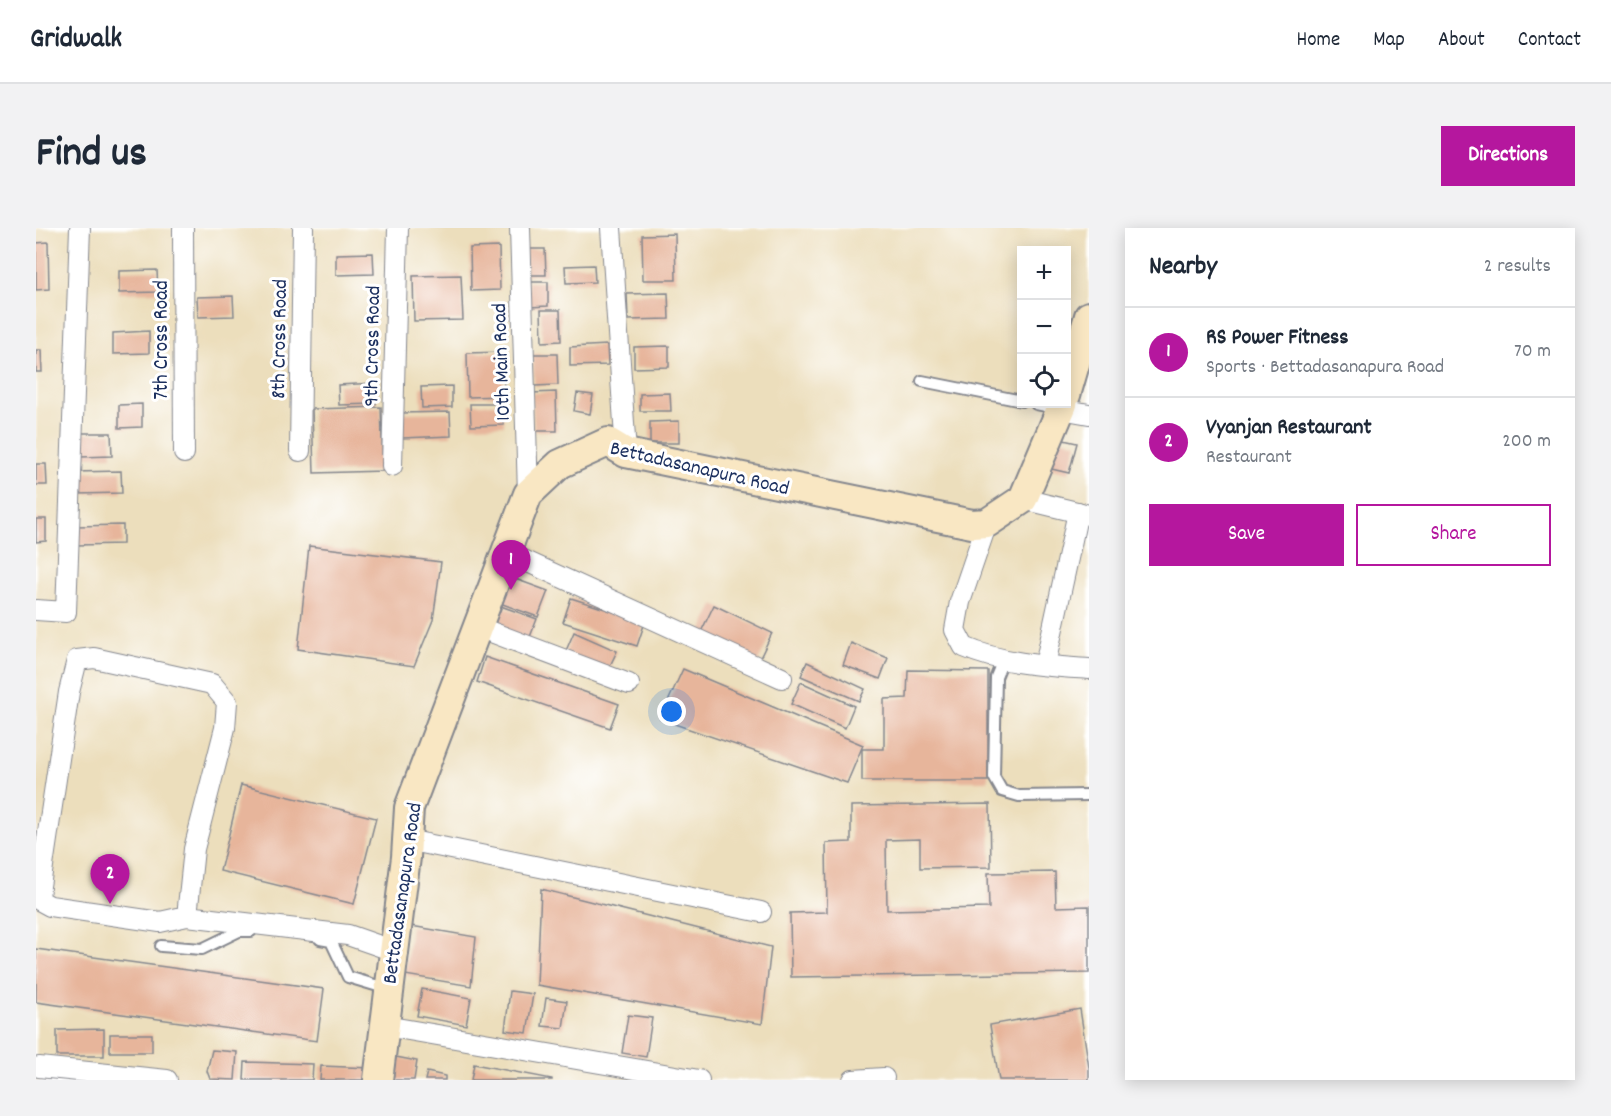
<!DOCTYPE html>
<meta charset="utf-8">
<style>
:root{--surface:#fff;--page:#f2f2f3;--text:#1f2937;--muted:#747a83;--line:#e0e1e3;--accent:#b5179e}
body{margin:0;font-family:Dekko,sans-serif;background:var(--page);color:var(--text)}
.controls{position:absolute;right:18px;top:18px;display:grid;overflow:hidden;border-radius:0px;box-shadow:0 3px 15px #0003}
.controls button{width:54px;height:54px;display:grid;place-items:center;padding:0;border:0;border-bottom:2px solid var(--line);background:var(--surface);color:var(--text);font:30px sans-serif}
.you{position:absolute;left:636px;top:484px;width:21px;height:21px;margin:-15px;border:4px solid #fff;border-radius:50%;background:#1a73e8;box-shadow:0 0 0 9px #1a73e833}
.badge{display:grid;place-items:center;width:39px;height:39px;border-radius:50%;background:var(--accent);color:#fff;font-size:20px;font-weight:700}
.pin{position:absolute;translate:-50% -50px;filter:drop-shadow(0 2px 3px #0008)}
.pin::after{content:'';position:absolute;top:32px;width:21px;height:18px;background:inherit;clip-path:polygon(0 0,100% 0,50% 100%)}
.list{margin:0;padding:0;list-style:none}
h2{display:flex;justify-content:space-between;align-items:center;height:78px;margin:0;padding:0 24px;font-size:26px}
h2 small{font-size:20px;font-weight:400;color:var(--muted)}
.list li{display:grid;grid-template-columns:39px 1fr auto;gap:18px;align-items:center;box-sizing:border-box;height:90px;padding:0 24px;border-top:2px solid var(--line)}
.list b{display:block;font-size:22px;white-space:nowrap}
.list p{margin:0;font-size:20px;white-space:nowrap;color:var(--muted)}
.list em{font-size:20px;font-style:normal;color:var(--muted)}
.actions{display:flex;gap:12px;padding:18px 24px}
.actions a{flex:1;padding:14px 0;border:2px solid var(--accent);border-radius:0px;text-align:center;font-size:21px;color:var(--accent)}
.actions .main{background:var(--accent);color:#fff}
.icon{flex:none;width:33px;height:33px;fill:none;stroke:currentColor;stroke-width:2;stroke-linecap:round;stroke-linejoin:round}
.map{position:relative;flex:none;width:1053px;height:852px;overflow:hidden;border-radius:0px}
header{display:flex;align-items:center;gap:36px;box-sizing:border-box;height:84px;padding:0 30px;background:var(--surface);border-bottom:2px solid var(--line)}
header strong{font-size:28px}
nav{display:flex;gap:33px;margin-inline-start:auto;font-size:21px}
.intro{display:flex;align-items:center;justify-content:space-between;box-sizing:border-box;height:144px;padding:0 36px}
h1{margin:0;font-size:42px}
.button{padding:15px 27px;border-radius:0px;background:var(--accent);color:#fff;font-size:21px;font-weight:700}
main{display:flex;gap:36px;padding:0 36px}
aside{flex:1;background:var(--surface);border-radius:0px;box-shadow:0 3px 15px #0003}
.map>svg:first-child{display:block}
</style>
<header>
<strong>Gridwalk</strong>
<nav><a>Home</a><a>Map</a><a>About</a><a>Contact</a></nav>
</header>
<div class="intro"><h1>Find us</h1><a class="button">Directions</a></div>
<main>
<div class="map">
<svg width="1053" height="852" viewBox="0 0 1053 852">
<rect width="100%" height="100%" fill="#fff"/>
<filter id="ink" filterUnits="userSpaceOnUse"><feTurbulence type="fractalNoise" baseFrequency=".0167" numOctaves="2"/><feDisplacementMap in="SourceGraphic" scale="12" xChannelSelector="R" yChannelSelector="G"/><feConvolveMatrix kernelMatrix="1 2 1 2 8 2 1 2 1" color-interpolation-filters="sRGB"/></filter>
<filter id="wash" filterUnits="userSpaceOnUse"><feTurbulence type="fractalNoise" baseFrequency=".008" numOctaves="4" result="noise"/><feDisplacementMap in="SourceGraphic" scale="24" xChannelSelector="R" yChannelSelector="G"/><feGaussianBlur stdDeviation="1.35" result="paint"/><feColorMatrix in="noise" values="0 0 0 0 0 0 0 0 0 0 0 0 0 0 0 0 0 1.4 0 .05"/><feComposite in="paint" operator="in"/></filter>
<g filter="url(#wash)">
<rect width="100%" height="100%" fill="#ecdebc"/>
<g id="blocks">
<g fill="#e7b59b">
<polygon points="639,6 640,52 607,52 606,7"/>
<polygon points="12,14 13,61 0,62 0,15"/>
<polygon points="463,19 464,62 435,63 434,20"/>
<polygon points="489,21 509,21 510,47 490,47"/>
<polygon points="337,25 338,46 300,47 300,26"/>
<polygon points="558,37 559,54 530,55 529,38"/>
<polygon points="121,42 122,64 83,65 83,43"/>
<polygon points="425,47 427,92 378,93 377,48"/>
<polygon points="492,54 512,54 512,78 493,79"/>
<polygon points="632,65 633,91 592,92 591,66"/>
<polygon points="197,68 198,88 162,89 161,69"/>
<polygon points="505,82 524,82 525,113 506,114"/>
<polygon points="113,103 113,125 77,126 77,105"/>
<polygon points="571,117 572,137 534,138 534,119"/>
<polygon points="633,118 633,139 598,140 598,119"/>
<polygon points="0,122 5,122 6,144 0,144"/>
<polygon points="467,124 468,168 432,169 431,125"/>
<polygon points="497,126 521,126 522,157 498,158"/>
<polygon points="340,155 340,176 303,177 302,157"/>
<polygon points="416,158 416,179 386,180 385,159"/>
<polygon points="520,164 521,203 498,203 496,165"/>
<polygon points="541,165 557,167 554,186 538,183"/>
<polygon points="634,165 635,183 604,183 604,166"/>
<polygon points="106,176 106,199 83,200 83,177"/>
<polygon points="434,176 467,176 468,197 435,198"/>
<polygon points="345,179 347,243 278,245 276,181"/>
<polygon points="414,184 415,208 366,210 365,185"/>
<polygon points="643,193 643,215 614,215 614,194"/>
<polygon points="45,205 75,205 76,228 45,229"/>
<polygon points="1019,210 1041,215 1033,245 1011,240"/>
<polygon points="0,236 10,236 11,257 0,257"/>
<polygon points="85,243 86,265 40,266 39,244"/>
<polygon points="0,291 10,291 10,313 0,314"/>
<polygon points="87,297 87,316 40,317 40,298"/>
<polygon points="273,318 405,334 397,392 378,438 262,421"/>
<polygon points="471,348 512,363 502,389 461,374"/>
<polygon points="535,370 609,394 601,418 527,394"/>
<polygon points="459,376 501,391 492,414 451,399"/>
<polygon points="678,377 736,405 722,434 664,406"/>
<polygon points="538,404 581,423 571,444 529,425"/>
<polygon points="815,415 852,430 844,451 807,437"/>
<polygon points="449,429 583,476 574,500 441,454"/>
<polygon points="771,434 829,461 823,473 765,448"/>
<polygon points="647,441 827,517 811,555 624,491"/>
<polygon points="872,442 952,443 952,553 826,553 826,521 848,521 848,471 871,470"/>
<polygon points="765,454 818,478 809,500 755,476"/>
<polygon points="205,557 340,590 318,676 184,643"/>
<polygon points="954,576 955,639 884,640 884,611 850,612 851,682 953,680 952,645 1019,644 1020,679 1053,678 1053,745 755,749 754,685 791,684 790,615 815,614 815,578"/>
<polygon points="505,661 735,719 726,796 501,757"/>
<polygon points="375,698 440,709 435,758 369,747"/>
<polygon points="0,721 288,761 281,813 0,774"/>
<polygon points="386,761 435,770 430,797 381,788"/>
<polygon points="474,763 497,766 491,805 469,802"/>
<polygon points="510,770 531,773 527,800 506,798"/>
<polygon points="1044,781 1053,840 1053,852 963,852 954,797"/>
<polygon points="592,787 616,790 610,829 586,825"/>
<polygon points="68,801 68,828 21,828 21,802"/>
<rect x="74" y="806" width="42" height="18"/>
<polygon points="176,822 201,824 199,852 174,851 171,843"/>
<polygon points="360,829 381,833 378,852 356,852"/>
<polygon points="209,834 277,836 276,852 208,852"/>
<polygon points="438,836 516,851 516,852 435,852"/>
<polygon points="285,838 335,840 334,852 284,852"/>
<polygon points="391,844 409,848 409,852 389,852"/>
</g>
</g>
</g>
<g filter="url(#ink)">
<use href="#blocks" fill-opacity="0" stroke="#84868d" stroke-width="1.5"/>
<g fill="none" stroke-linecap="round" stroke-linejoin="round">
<defs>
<g id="lane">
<polyline points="886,153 986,173"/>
<polyline points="1000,176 1024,181"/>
<polyline points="967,432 960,449 958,549 966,563 983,568 1053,567"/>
<polyline points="284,711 295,713 312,749 352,761"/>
<polyline points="125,718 166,721 203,703 215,703"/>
</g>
<g id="street">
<polyline points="147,0 148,225"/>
<polyline points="484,0 492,266"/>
<polyline points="575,0 590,225"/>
<polyline points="1025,181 1053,186"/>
<polyline points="264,223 267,0"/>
<polyline points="356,238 362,0"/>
<polyline points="987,271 1053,287"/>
<path d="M951 295 924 374 919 402 928 419C967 436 1011 438 1053 441"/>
<polyline points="470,324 746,450"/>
<polyline points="0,382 30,384 44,0"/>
<polyline points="442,399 593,456"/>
<polyline points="1009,437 1042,284"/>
<polyline points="371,612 725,684"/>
<polyline points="151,688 158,621 189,500 191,474 176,456 58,430 41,432 33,464 4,658 3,672 14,678 124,694 151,688 312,707 358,723"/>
<polyline points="349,798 663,852"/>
<polyline points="3,839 131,852"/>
<polyline points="817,852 848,850"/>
</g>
<g id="secondary">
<polyline points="1030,167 1053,88"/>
<polyline points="342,852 370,629 373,580 492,266 524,236 572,214 590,225 936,296 951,295 987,271 1027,176"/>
</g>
</defs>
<use href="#lane" stroke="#84868d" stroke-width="14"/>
<use href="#street" stroke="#84868d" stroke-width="22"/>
<use href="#secondary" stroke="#84868d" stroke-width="32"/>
<use href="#lane" stroke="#fff" stroke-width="10"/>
<use href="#street" stroke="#fff" stroke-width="20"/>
<use href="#secondary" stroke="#f9e7c3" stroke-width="28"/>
</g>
</g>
<g text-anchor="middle" stroke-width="6" stroke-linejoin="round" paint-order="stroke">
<g font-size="21" fill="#1b2f5e" stroke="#fff">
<text transform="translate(242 111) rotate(-89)" y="7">8th Cross Road</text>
<text transform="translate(124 112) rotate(-90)" y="7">7th Cross Road</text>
<text transform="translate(335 118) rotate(-89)" y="7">9th Cross Road</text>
<text transform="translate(464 134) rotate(-92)" y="7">10th Main Road</text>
<text transform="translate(664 239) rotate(13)" y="7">Bettadasanapura Road</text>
<text transform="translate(365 665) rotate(-82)" y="7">Bettadasanapura Road</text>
</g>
</g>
</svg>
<div class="controls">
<button>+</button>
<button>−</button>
<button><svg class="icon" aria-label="locate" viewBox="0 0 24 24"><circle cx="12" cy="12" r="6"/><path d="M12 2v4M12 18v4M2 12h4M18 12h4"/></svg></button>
</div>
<div class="you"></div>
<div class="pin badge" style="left:475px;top:362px">1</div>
<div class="pin badge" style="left:74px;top:676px">2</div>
</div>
<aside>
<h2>Nearby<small>2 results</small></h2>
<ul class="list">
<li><span class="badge">1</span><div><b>RS Power Fitness</b><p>Sports · Bettadasanapura Road</p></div><em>70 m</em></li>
<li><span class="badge">2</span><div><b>Vyanjan Restaurant</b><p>Restaurant</p></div><em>200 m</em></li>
</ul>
<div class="actions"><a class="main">Save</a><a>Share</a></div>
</aside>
</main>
